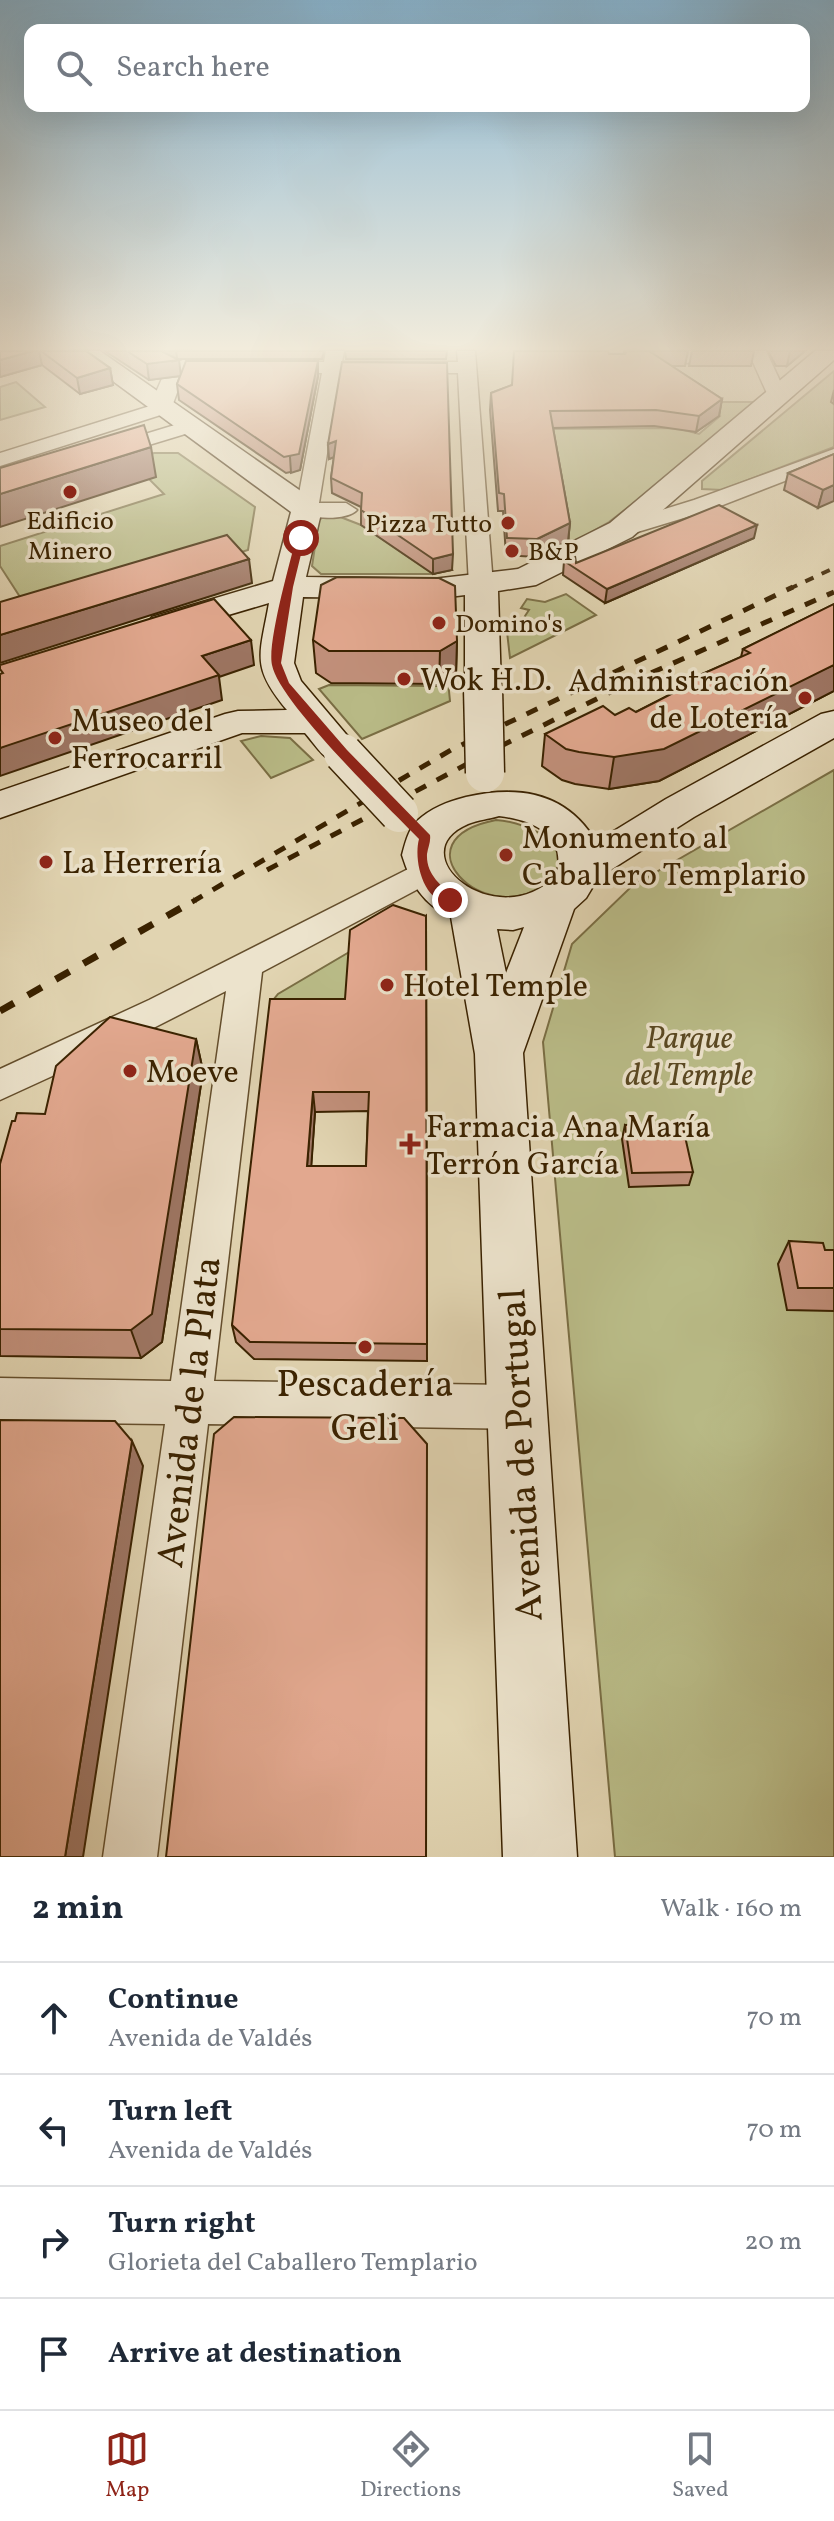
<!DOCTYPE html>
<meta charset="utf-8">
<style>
:root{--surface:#fff;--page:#f6f6f7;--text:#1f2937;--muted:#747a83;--line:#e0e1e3;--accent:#8f2418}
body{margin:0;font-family:Vollkorn,serif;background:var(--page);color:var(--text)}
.stop{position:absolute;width:24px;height:24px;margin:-18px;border:6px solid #8f2418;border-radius:50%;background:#fff}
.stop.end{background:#8f2418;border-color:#fff;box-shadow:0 2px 8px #0008}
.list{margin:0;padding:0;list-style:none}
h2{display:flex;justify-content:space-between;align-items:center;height:104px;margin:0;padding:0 32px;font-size:34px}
h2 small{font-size:26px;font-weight:400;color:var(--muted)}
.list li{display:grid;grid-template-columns:52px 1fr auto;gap:24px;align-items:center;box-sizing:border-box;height:112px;padding:0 32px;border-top:2px solid var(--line)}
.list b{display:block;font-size:30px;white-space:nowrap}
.list p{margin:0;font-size:26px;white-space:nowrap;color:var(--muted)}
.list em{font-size:26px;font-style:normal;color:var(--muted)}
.icon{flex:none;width:44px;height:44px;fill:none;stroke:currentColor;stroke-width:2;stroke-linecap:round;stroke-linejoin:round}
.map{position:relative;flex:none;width:834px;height:1857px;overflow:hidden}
.search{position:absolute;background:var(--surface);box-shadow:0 8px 32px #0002;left:24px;right:24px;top:24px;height:88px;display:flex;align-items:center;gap:20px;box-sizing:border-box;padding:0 28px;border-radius:16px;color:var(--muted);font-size:30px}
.sheet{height:552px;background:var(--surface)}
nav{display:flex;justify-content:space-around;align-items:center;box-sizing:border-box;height:112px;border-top:2px solid var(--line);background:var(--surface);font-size:22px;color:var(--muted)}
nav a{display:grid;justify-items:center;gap:4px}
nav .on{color:var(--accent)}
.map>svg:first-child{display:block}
</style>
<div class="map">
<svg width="834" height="1857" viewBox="0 0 834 1857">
<rect width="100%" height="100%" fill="#e1d4b1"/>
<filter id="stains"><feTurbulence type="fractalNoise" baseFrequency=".0025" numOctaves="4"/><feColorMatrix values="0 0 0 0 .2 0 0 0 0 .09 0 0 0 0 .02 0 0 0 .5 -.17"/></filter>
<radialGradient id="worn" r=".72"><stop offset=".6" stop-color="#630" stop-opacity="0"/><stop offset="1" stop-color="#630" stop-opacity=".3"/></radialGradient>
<g fill="#b9bb87" stroke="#7a6e44" stroke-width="2">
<polygon points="834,371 834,447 722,490 702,489 702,481"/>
<polygon points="16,382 45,407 0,420 0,387"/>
<polygon points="699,402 765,402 609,522 570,544 550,429 676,428 699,434 720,416"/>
<polygon points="154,453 178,453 255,507 248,550 33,617 0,566 0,546 164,494 131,461"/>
<polygon points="330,513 361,525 433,574 321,574 312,566 319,520"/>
<polygon points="566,594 596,615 510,658 506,623 519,625 529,610 521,608 527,599 545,602"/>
<polygon points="448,681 450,701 362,739 319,689 329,685 440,686"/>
<polygon points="261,736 290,738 313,760 271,778 241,741"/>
<polygon points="834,770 834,1857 615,1857 543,1042 572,944 632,886"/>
<path d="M496 820C530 822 589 850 543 885 485 929 394 840 496 820Z"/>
<polygon points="351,951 347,1020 274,999 278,994"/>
</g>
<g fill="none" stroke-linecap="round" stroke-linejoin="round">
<defs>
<g id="street">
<polygon points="174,351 192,351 170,412 0,466 0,453 150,406"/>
<path d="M326 351H344L342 362H458L457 351H475L493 585 489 590H473L469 585 458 373H340L319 503H346L357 510C347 521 306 520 296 509L322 373H276L267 367 276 361 324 362Z"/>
<polygon points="677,351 695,351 697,358 688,363 682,362"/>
<polygon points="748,351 766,351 787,396 784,400 770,400"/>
<polygon points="188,421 195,423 198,427 195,431 106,458 96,452 99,448"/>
<polygon points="834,449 834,462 710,510 621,537 610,530 613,525 694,500"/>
<polygon points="424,861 435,864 439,872 435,880 262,972 214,1381 518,1385 533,1392 540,1407 533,1422 518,1429 208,1424 157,1857 103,1857 165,1424 0,1422 0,1378 171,1381 226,991 120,1045 0,1100 0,1069 149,1000"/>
</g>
<g id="secondary">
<path d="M72 351H100L318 503 322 509 306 577 433 579 518 569 610 523 815 351H834V360L632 537 536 585 498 591 501 688 496 696 483 699 470 696 465 688V595L433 599 303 597 294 663 301 681 362 753 356 762C328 769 322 753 305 733H242L0 818V791L225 714 238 711 287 710C250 666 260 655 269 603L164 634 152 631 147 624 152 617 273 581 291 512Z"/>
<path d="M834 711V738L694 817 598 878 586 898 574 909 523 1053 577 1857H503L475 1054 451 917C423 904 411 884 402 855 405 844 408 830 417 821 431 808 447 802 466 797 518 785 567 792 596 842L666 799 821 714ZM499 816C534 820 568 836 556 876 496 936 398 854 468 824 478 820 489 819 499 816ZM524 927 506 973 497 929 513 930Z"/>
</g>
</defs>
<use href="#street" stroke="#644e2c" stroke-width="3"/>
<use href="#secondary" stroke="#3a2200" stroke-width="3"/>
<use href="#street" fill="#ece3cc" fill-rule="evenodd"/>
<use href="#secondary" fill="#ece3cc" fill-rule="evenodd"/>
<polyline stroke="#3a2200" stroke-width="4" stroke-dasharray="9 9" stroke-linecap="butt" points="789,589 834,568"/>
<g stroke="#3a2200" stroke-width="5" stroke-dasharray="12 12" stroke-linecap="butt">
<polyline points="267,870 501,746 635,680 834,592"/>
<polyline points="192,902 451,750 793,587"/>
</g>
<polyline stroke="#3a2200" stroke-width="7" stroke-dasharray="16 16" stroke-linecap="butt" points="0,1011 195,900"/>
<defs>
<g id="secondary-bridge">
<polyline points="483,688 485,773"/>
<polyline points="343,753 399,813"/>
</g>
</defs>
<use href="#secondary-bridge" stroke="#3a2200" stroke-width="41" stroke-linecap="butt"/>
<use href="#secondary-bridge" stroke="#ece3cc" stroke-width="38"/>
</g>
<g fill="#c2907b" stroke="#3a2200" stroke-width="2" fill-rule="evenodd">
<polygon points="0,351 86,351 110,368 113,385 80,394 42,365 0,377"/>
<polygon points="105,351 324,351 322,359 176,359 181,373 318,376 300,470 286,473 179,400 177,384 180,376 149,380"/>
<polygon points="345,351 447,351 446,359 346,359"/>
<polygon points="624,351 688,351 685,366 671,366 722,399 719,416 696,432 654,426 553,428 570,523 568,541 536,557 506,555 503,511 498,511 490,410 491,393 512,385 609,354 624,354"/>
<polygon points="692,351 754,351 751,366 689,366"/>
<polygon points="768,351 805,351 787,366 776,366"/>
<polygon points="834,390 834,404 831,402"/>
<polygon points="328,444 452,570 433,574 361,525 361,507 332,493 331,478 334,457 329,459"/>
<polygon points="834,454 818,508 784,490 788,473"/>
<polygon points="754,538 605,603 563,575 564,561 576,563"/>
<polygon points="834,604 834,691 659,781 609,789 575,784 562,780 542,766 545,734 615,715 636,712 681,689 682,683 741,657 743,649"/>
<polygon points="313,640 457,641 456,674 439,684 331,683 316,673"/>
<path d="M426 916 427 1361 254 1359 236 1342 232 1325 345 999ZM368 1111 366 1166H311L315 1112Z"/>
<polygon points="196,1039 203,1071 162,1342 141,1358 0,1356 0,1164 15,1121 45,1114"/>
<polygon points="625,1125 693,1172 689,1185 629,1187 622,1139"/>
<polygon points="789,1241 825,1250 834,1250 834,1311 787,1310 778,1264"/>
</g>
<g fill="#9e7664" stroke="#3a2200" stroke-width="2">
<polygon points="33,351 39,351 42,365 0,377 0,360"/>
<polygon points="164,351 176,351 177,358 174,361 179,360 181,376 149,380 147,364"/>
<polygon points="790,351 805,351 787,366"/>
<polygon points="318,361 318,376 300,470 291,473 290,457"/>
<polygon points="110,368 113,385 80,394 77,378"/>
<polygon points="722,399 719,416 696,432 699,416"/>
<polygon points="336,441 337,456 329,459 328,444"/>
<polygon points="151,447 156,477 0,527 0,494"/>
<polygon points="834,485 834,501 818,508 823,490"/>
<polygon points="570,523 568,541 536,557 537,539"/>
<polygon points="757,525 754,538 605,603 607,589"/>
<polygon points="453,554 452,570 433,574 433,559"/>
<polygon points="249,559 252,583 0,663 0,635"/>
<polygon points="251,640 254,665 219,677 222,700 0,776 0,748 202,656"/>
<polygon points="457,641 456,674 439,684 440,651"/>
<polygon points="834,665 834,691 659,781 609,789 614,757"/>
<polygon points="196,1039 203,1071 162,1342 141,1358 131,1330"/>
<polygon points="313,1092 315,1112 310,1185 307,1166"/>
<polygon points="132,1441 143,1466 83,1857 65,1857"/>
</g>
<g fill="#e2a88f" stroke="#3a2200" stroke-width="2" fill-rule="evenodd">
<polygon points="0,351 33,351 0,360"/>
<polygon points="41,351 86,351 110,368 77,378"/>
<polygon points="127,351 164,351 163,352 179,360 147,364"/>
<polygon points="514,351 608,351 609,354 625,354 627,351 649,351 722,399 699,416 656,410 550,411 570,523 537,539 507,538 504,494 499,493 491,393 512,385"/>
<polygon points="186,361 318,361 299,454 284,457 177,384"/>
<polygon points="342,362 447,363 453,554 433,559 361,510 362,493 331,478 336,441 328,444"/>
<polygon points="144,425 151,447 0,494 0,468"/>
<polygon points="834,454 834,485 823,490 788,473"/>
<polygon points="719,505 757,525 607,589 564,561 575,556 576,563"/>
<polygon points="227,535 249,559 0,635 0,602"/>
<polygon points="337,577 439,578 455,586 457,641 440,651 329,651 313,640 321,585"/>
<polygon points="214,599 251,640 202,656 219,675 0,748 0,674 3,673 0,669 0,665"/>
<polygon points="834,604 834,665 664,749 614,757 579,752 566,749 545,734 603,706 615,715 629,708 636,712 687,686 682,683 750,653 743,649"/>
<path d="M393 905 426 916 427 1344 250 1342 232 1325 270 999H345L350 930ZM313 1092H369L366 1166H307Z"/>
<polygon points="110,1017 196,1039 152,1314 131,1330 0,1329 0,1164 12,1121 15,1121 17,1113 45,1114 56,1066"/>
<polygon points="682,1123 693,1172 632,1173 625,1125"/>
<polygon points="789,1241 823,1243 825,1250 834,1250 834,1288 798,1288"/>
<polygon points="234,1417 404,1418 427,1444 426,1857 166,1857 214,1434"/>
<polygon points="0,1420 115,1421 132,1441 65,1857 0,1857"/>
</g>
<linearGradient id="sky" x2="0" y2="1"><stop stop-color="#87b5d2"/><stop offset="0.57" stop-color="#f2ecdc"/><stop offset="1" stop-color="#f2ecdc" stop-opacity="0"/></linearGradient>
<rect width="834" height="611" fill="url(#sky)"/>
<path fill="#8f2418" d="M301 535 305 538 293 587 281 663 289 683 347 750 430 835C431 842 428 847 427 854 426 874 441 886 455 897V903C424 907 413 861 419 839 388 807 279 702 272 665 267 643 290 563 296 538Z"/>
<g fill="#8f2418" stroke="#ece3cc" stroke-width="3">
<circle cx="70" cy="492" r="8"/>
<circle cx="508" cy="523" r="8"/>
<circle cx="512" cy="551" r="8"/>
<circle cx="439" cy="623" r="8"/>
<circle cx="404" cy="679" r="8"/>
<circle cx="805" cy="698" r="8"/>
<circle cx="55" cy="738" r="8"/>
<circle cx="506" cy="855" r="8"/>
<circle cx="46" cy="862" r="8"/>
<circle cx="387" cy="985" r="8"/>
<circle cx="130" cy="1071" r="8"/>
<path d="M406 1132h8v8h8v8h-8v8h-8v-8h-8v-8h8z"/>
<circle cx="365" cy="1347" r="8"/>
</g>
<g text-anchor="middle" stroke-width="7" stroke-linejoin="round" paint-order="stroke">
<g font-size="26" fill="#3a2200" stroke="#ece3cc" text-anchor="start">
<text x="70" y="529" text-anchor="middle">Edificio<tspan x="70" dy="30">Minero</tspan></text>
<text x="492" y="532" text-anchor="end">Pizza Tutto</text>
<text x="528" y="560">B&amp;P</text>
<text x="455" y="632">Domino's</text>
</g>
<g font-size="32" fill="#3a2200" stroke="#ece3cc" text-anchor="start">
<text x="420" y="690">Wok H.D.</text>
<text x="789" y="691" text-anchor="end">Administración<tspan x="789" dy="37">de Lotería</tspan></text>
<text x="71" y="731">Museo del<tspan x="71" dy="37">Ferrocarril</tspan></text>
<text x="522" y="848">Monumento al<tspan x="522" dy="37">Caballero Templario</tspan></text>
<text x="62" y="873">La Herrería</text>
<text x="403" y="996">Hotel Temple</text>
<text x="146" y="1082">Moeve</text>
<text x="426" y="1137">Farmacia Ana María<tspan x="426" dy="37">Terrón García</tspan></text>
</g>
<g font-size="32" font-style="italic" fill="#5a4822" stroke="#ece3cc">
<text x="689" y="1048">Parque<tspan x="689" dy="37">del Temple</tspan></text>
</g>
<g font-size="38" fill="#3a2200" stroke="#ece3cc">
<text x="365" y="1396">Pescadería<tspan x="365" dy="44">Geli</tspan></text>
</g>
<g font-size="38" fill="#3a2200" stroke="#ece3cc">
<text transform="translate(188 1412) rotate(-83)" y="13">Avenida de la Plata</text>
<text transform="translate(520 1455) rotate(-93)" y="13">Avenida de Portugal</text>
</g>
</g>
<rect width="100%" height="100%" filter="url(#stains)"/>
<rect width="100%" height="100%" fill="url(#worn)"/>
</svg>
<div class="stop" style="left:301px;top:538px"></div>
<div class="stop end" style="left:450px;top:900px"></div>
<div class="search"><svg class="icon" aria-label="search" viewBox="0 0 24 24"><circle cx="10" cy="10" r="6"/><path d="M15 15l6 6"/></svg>Search here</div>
</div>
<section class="sheet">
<h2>2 min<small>Walk · 160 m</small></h2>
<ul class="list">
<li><svg class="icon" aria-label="ahead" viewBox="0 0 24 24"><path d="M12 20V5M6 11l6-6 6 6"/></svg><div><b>Continue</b><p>Avenida de Valdés</p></div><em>70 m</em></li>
<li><svg class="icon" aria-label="left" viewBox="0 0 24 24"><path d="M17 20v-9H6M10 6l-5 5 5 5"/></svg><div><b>Turn left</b><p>Avenida de Valdés</p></div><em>70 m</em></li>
<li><svg class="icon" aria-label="right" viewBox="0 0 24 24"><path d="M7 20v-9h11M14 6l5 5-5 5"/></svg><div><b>Turn right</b><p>Glorieta del Caballero Templario</p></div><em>20 m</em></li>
<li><svg class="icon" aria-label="arrive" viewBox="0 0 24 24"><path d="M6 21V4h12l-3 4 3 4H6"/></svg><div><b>Arrive at destination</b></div></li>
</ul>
</section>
<nav>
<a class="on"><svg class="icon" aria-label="map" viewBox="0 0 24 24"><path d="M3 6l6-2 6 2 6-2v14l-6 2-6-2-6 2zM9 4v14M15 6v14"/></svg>Map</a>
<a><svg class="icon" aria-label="directions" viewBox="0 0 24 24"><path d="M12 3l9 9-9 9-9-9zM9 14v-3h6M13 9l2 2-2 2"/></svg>Directions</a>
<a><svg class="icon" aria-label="saved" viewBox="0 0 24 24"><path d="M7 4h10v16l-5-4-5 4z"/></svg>Saved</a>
</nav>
